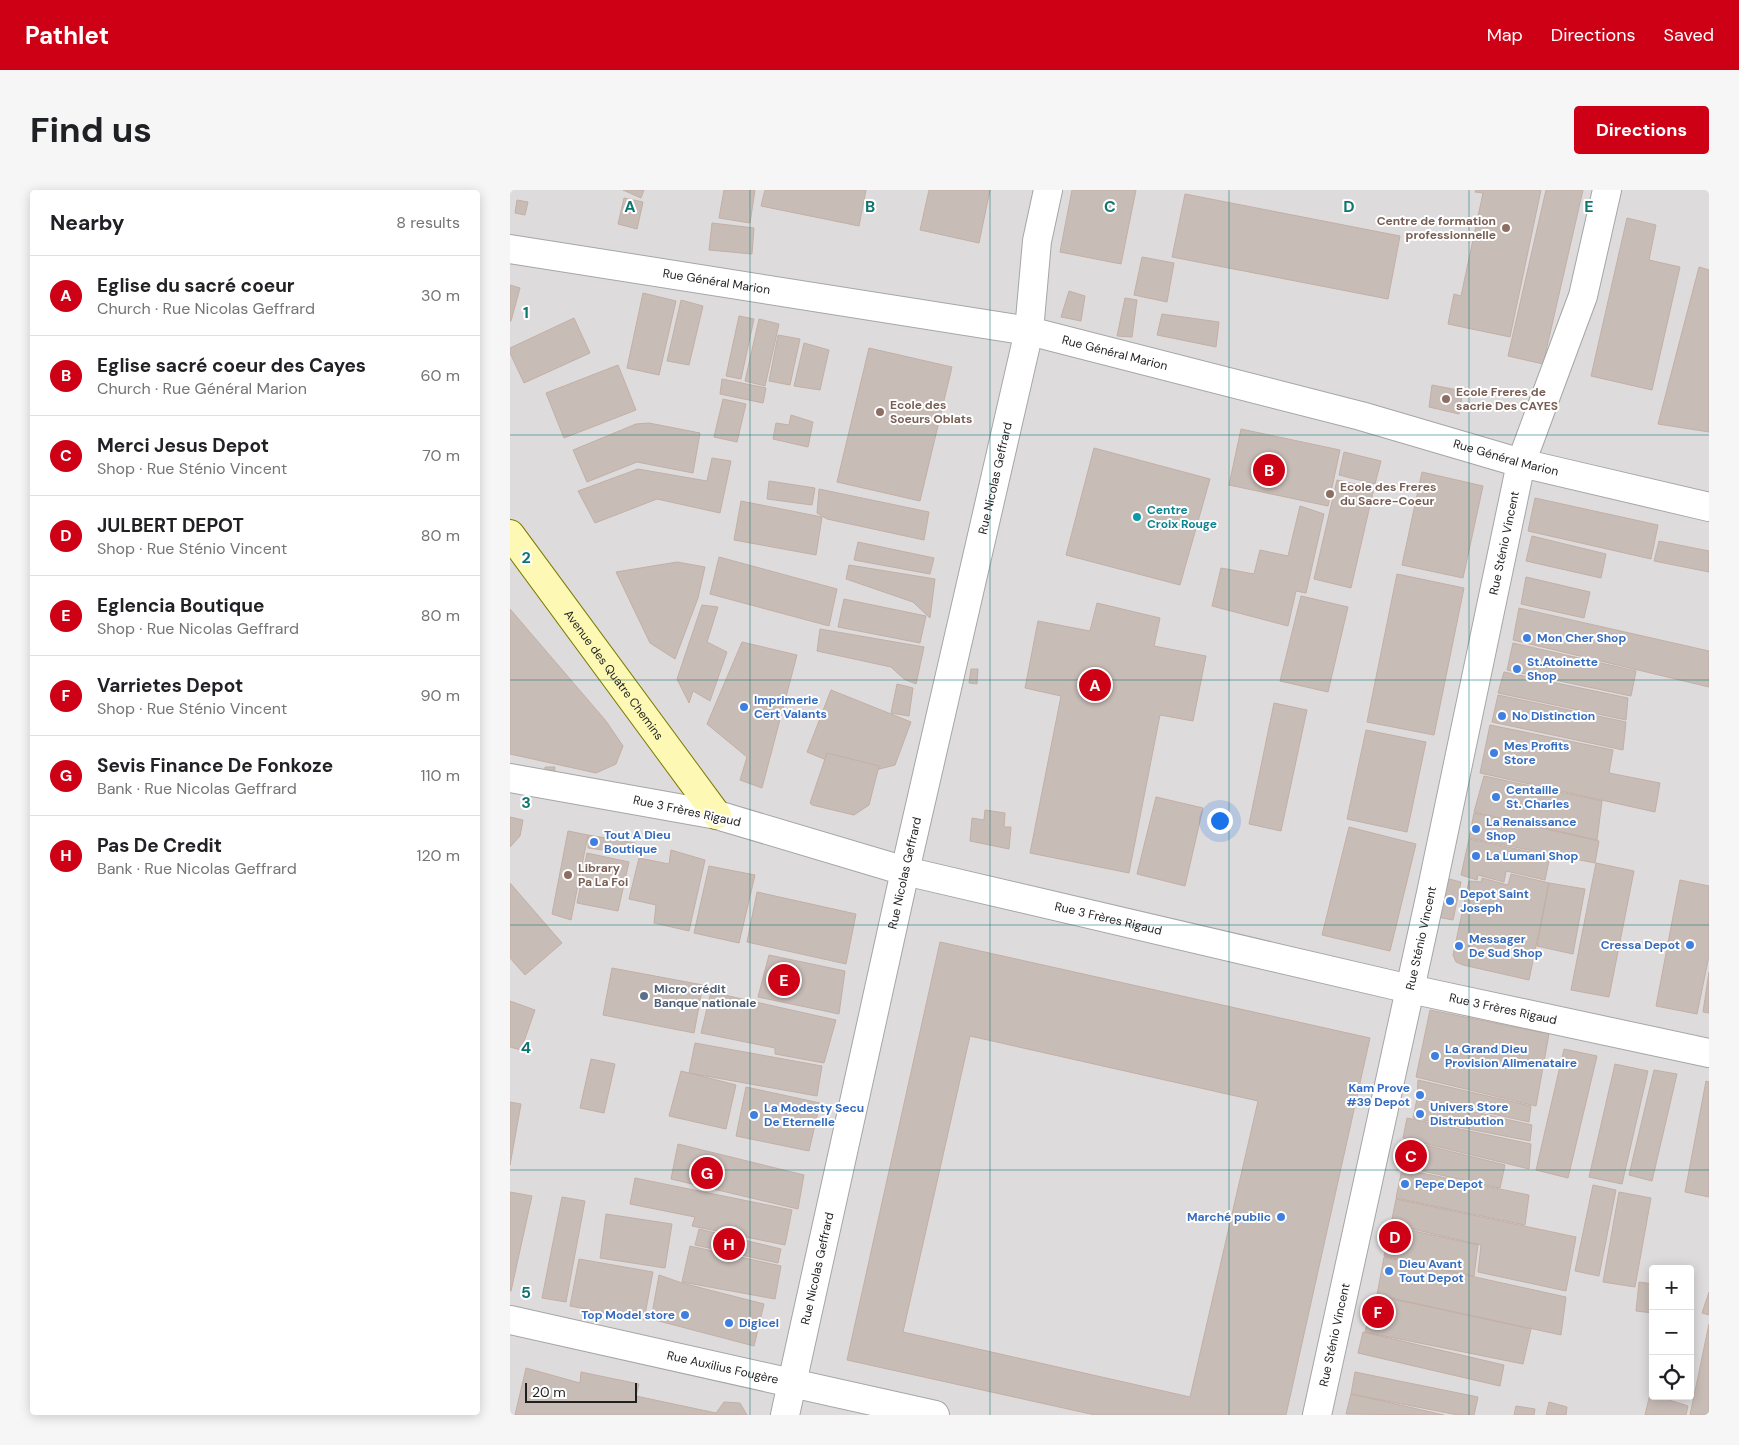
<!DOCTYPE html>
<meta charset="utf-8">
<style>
:root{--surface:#fff;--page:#f6f6f6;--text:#202124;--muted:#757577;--line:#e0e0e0;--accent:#cd0016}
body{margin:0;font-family:"DM Sans",sans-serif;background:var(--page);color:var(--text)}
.controls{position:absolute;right:15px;bottom:15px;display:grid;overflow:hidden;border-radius:5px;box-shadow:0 2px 12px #0003}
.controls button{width:45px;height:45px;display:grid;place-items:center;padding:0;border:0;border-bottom:1px solid var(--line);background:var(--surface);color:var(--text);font:25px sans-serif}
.scale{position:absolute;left:15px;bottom:12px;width:112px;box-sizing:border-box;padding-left:5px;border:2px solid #1f1f1f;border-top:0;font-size:14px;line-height:18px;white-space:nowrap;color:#1f1f1f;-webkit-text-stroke:4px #fff;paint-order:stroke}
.you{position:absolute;left:709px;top:630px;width:18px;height:18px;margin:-12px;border:4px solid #fff;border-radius:50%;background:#1a73e8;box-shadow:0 0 0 8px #1a73e833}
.badge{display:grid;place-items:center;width:32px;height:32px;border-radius:50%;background:var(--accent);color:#fff;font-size:16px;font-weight:700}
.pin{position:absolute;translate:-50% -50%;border:2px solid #fff;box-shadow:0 1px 5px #0006}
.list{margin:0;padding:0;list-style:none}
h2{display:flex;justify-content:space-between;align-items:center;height:65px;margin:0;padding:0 20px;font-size:21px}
h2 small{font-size:16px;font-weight:400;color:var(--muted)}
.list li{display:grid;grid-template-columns:32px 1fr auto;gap:15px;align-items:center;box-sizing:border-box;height:80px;padding:0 20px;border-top:1px solid var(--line)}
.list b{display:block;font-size:19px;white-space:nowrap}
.list p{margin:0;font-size:16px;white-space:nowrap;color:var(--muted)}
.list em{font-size:16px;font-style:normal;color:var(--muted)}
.icon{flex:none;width:28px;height:28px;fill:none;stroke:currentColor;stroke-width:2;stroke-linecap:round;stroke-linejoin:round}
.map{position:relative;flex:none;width:1199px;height:1225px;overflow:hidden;border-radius:5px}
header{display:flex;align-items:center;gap:30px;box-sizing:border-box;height:70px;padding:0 25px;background:var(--accent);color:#fff}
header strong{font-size:24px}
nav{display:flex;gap:28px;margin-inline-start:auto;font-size:18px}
.intro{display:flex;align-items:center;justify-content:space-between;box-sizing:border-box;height:120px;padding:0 30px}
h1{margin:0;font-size:35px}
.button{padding:12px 22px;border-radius:5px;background:var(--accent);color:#fff;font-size:18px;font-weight:700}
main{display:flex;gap:30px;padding:0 30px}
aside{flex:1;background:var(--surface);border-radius:5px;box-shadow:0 2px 12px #0003}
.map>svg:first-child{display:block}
</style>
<header>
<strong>Pathlet</strong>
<nav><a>Map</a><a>Directions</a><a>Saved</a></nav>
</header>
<div class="intro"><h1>Find us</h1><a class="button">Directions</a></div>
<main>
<aside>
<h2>Nearby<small>8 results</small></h2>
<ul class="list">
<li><span class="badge">A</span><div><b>Eglise du sacré coeur</b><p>Church · Rue Nicolas Geffrard</p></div><em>30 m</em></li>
<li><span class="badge">B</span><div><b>Eglise sacré coeur des Cayes</b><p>Church · Rue Général Marion</p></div><em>60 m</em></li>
<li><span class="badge">C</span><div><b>Merci Jesus Depot</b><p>Shop · Rue Sténio Vincent</p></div><em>70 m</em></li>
<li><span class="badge">D</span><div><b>JULBERT DEPOT</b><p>Shop · Rue Sténio Vincent</p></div><em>80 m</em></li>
<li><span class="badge">E</span><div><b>Eglencia Boutique</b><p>Shop · Rue Nicolas Geffrard</p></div><em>80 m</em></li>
<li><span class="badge">F</span><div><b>Varrietes Depot</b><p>Shop · Rue Sténio Vincent</p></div><em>90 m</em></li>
<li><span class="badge">G</span><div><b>Sevis Finance De Fonkoze</b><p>Bank · Rue Nicolas Geffrard</p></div><em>110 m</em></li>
<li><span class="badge">H</span><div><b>Pas De Credit</b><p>Bank · Rue Nicolas Geffrard</p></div><em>120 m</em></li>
</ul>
</aside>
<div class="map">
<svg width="1199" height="1225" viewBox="0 0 1199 1225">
<rect width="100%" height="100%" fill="#f0ebe4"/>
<path fill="#dddbdc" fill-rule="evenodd" d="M0 0H1199V1225H0ZM1143 1079H1180V1206H1143Z"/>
<g fill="#c8bcb7" stroke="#c3afa5" fill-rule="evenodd">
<polygon points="113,0 134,0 131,8"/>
<polygon points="214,0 245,0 240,33 209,28"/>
<polygon points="255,0 356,0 349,36 251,16"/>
<polygon points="419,0 480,0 469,53 410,40"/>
<polygon points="562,0 626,0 611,74 550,62"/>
<polygon points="966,0 1031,0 1000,147 938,134 944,104 951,106 973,3 965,2"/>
<polygon points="1036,0 1073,0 1033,174 998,166"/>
<polygon points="675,4 890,46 878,109 662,67"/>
<polygon points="114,8 133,12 127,39 108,34"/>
<polygon points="7,10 18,12 15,25 5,23"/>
<polygon points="1117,28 1146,35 1139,70 1170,77 1142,200 1081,186"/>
<polygon points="202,33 244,38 242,64 199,60"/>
<polygon points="632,67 664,73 657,112 624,105"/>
<polygon points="1189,77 1199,80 1199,242 1148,234"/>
<polygon points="0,95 10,98 1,131 0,131"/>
<polygon points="559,101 575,106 571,131 551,127"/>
<polygon points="133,103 166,111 149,185 117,178"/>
<polygon points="615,108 627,110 622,147 607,146"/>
<polygon points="171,110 193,116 179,175 157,171"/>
<polygon points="652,124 709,132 706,157 647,145"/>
<polygon points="229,126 244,129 231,189 216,186"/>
<polygon points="64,128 80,163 14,193 0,163 0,158"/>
<polygon points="249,129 269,134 255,196 235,191"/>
<polygon points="268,145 290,149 280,195 259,191"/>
<polygon points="294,153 319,160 310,200 284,196"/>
<polygon points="359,158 442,177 410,311 327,292"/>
<polygon points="108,175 126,220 54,248 36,203"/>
<polygon points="212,189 256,198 253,213 210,204"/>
<polygon points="922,195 953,201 949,224 919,217"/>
<polygon points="213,209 236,214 227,252 204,247"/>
<polygon points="281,225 303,232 298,257 263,249 266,233 279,235"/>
<polygon points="139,233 190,243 183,283 127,272 77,292 63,260 126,234"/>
<polygon points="731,239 830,260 818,316 719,295"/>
<polygon points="584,258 700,289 670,395 556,365"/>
<polygon points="834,262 871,271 865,294 829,285"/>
<polygon points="202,268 221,271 210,323 147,309 85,333 68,301 128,279 197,291"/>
<polygon points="912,282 973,296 953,388 892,375"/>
<polygon points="827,290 864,298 841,398 804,389"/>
<polygon points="259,291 305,298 302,315 257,309"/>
<polygon points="309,299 419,322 414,350 317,329 307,323"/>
<polygon points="1025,308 1148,335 1141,369 1018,341"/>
<polygon points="231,311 312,327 306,365 224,350"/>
<polygon points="790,316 814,324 796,403 786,401 778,436 702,416 711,378 744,384 750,360 778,366"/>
<polygon points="1022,346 1096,364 1091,388 1016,371"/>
<polygon points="1149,351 1199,361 1199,382 1144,371"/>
<polygon points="348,352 424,368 420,384 344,370"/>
<polygon points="209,367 327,399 319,436 200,404"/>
<polygon points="167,372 195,377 188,408 165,469 140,453 106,382"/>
<polygon points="339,375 425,389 420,428 403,412 336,389"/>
<polygon points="887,384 954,398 924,545 857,532"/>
<polygon points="1016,387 1080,402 1074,428 1011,414"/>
<polygon points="791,406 838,417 818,502 770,491"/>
<polygon points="334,409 416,426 410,453 328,437"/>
<polygon points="587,413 650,428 644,456 696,466 683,531 650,525 619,683 520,663 551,506 515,498 528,431 580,441"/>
<polygon points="192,415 208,417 197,452 217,462 200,511 183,501 179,513 167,489"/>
<polygon points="1009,418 1199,461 1199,497 1003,450"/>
<polygon points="0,419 96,531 113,556 106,574 86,583 0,564"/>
<polygon points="310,439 414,457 406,494 394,489 381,477 307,461"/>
<polygon points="232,452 287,465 252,598 230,590 237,567 197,534"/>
<polygon points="1003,453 1126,481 1121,506 997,480"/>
<polygon points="461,479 468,479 467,494 459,493"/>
<polygon points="994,482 1118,508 1116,530 988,503"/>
<polygon points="387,494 403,498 399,526 381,523"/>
<polygon points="321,500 401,532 385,575 350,584 297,562"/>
<polygon points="988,505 1116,532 1113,560 982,532"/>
<polygon points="764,513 797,520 771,641 739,634"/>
<polygon points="980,535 1103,560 1099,583 1150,593 1145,622 970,583"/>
<polygon points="856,540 916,552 897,642 837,629"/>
<polygon points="317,563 369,576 359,615 344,625 302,615 300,613"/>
<polygon points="35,577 45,577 44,588 35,588"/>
<polygon points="974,586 1092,611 1087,650 964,622"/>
<polygon points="646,607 693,618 675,696 627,684"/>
<polygon points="475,620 495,623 494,637 501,637 499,659 460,651 462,628 474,630"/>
<polygon points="964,623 1089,651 1085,673 959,648"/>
<polygon points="0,627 13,630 10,646 0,657"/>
<polygon points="839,637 906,654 880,761 812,745"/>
<polygon points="58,641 78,645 61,730 42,724"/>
<polygon points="78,645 125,653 124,664 78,658"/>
<polygon points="959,649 1040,666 1035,690 996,681 994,692 968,685 967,690 951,685"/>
<polygon points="161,660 195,670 179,741 144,733 146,715 119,709 129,668 159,674"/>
<polygon points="77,663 119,672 108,721 67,713"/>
<polygon points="1086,673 1124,681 1099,807 1061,800"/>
<polygon points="199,676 245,685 229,753 184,743"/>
<polygon points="1001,684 1039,693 1019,790 953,775 946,772 943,765 959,691 971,692 972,688 998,695"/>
<polygon points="935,688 951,692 943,730 927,727"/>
<polygon points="1170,690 1199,696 1199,766 1187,824 1146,816"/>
<polygon points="0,693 52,753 15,785 0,768"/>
<polygon points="1039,693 1075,699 1063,764 1027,756"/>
<polygon points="247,702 346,724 336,774 237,752"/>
<path d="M430 752 860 848 776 1225H585L337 1170ZM460 846 748 911 680 1207 393 1142Z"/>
<polygon points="259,765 335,781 329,824 248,807"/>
<polygon points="102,778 193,795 184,843 93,825"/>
<polygon points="1199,782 1199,823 1193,822"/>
<polygon points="201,802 326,830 314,873 265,864 265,858 191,843"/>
<polygon points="0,811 25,820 11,860 0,857"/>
<polygon points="920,820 1039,844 1026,916 906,887"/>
<polygon points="185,853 312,876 307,906 179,883"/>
<polygon points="1054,859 1087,866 1058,988 1026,980"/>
<polygon points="81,869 105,874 94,923 70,918"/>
<polygon points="1105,874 1138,881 1112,994 1079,987"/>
<polygon points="1144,880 1167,884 1142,991 1119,985"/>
<polygon points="171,881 226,895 216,939 159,926"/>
<polygon points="908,890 1021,916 1019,932 907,907"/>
<polygon points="1196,891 1199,892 1199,1007 1175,1002"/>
<polygon points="236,897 310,913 299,961 226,946"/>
<polygon points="907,909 1022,935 1020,951 903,928"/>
<polygon points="0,912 11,914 0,975"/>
<polygon points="897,928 1021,954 1019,979 893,948"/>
<polygon points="899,951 995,975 990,998 894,977"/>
<polygon points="168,954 294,985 288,1019 161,989"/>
<polygon points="892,979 1019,1005 1015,1035 886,1008"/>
<polygon points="125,988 282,1020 275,1055 182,1036 185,1027 120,1014"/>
<polygon points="1083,995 1106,1000 1089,1086 1065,1081"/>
<polygon points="0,1002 22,1006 1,1101 0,1101"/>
<polygon points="1109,1002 1141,1008 1125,1097 1093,1092"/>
<polygon points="52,1007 75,1011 56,1112 32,1108"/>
<polygon points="886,1009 1066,1047 1056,1101 968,1082 971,1055 881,1034"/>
<polygon points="96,1024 162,1034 155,1078 90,1068"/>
<polygon points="881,1036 968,1055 964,1086 874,1066"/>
<polygon points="189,1039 271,1059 268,1073 185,1055"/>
<polygon points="180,1056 271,1076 265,1109 172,1092"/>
<polygon points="874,1067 1056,1107 1051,1145 867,1105"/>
<polygon points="69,1069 143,1082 134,1130 60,1116"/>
<polygon points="149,1085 172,1093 254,1114 244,1156 141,1129"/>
<polygon points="1129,1092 1143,1094 1143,1123 1126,1121"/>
<polygon points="1199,1102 1199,1125 1192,1123"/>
<polygon points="864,1105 1021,1139 1013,1174 855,1142"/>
<polygon points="1199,1134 1199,1225 1180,1225"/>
<polygon points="853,1142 994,1175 990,1196 848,1163"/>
<polygon points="16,1178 70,1193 71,1182 129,1194 126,1206 206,1223 214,1212 230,1213 237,1225 5,1225"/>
<polygon points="845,1182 968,1207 964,1225 948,1225 841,1204"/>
<polygon points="841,1204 934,1225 836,1224"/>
<polygon points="1140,1204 1178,1216 1176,1225 1135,1225"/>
<polygon points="1039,1212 1057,1217 1056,1225 1036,1225"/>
<polygon points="1006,1216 1025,1219 1024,1225 1004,1225"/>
</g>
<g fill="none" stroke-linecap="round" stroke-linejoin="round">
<defs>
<g id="minor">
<path id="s1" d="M0 59 519 141 851 226 1011 273 1199 317"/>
<polyline points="0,588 207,625"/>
<path id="s2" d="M0 1130 425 1225"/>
<path id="s3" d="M275 1225 395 681 519 141 527 51 538 0"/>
<path id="s4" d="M807 1225 921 703 1011 273 1073 106 1097 0"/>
</g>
<g id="tertiary">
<path id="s5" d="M207 625 395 681 900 799 1199 863"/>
</g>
<g id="secondary">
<path id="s6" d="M0 344 207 625"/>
</g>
</defs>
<use href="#minor" stroke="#a6a6a6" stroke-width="30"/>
<use href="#tertiary" stroke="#a6a6a6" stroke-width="30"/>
<use href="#secondary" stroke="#7b7b00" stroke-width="30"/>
<use href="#minor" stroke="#fff" stroke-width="28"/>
<use href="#tertiary" stroke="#fff" stroke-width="28"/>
<use href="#secondary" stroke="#fdf9b5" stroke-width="28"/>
</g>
<path fill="none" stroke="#0f766e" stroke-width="1" stroke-opacity="0.55" d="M240 0V1225M480 0V1225M719 0V1225M959 0V1225M0 245H1199M0 490H1199M0 735H1199M0 980H1199"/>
<g fill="#8d6e63" stroke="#fff" stroke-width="2">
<circle cx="996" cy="38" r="5"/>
<circle cx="936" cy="209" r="5"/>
<circle cx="370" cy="222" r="5"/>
<circle cx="820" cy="304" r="5"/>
<circle cx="58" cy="685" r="5"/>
</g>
<circle fill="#0f9aa8" stroke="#fff" stroke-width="2" cx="627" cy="327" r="5"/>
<g fill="#3f7fe0" stroke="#fff" stroke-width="2">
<circle cx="1017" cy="448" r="5"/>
<circle cx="1007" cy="479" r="5"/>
<circle cx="234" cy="517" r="5"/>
<circle cx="992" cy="526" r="5"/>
<circle cx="984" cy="563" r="5"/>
<circle cx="986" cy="607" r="5"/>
<circle cx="966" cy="639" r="5"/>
<circle cx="84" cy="652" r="5"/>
<circle cx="966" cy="666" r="5"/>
<circle cx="940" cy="711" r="5"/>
<circle cx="1180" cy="755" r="5"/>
<circle cx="949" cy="756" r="5"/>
<circle cx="925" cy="866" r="5"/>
<circle cx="910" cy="905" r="5"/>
<circle cx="910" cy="924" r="5"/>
<circle cx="244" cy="925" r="5"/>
<circle cx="895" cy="994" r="5"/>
<circle cx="771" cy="1027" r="5"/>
<circle cx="879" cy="1081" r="5"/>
<circle cx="175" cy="1125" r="5"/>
<circle cx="219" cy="1133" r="5"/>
</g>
<circle fill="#5c6f8a" stroke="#fff" stroke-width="2" cx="134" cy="806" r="5"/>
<g text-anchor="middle" stroke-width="4" stroke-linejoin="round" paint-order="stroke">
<g font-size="12" font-weight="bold" fill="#785e54" stroke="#fff" text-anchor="start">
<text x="986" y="35" text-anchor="end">Centre de formation<tspan x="986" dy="14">professionnelle</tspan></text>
<text x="946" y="206">Ecole Freres de<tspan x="946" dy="14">sacrie Des CAYES</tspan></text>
<text x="380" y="219">Ecole des<tspan x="380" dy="14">Soeurs Oblats</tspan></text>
<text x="830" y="301">Ecole des Freres<tspan x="830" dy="14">du Sacre-Coeur</tspan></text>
<text x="68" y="682">Library<tspan x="68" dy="14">Pa La Foi</tspan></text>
</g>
<g font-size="12" fill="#1f1f1f" stroke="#fff">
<text dy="4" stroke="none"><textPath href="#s1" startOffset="209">Rue Général Marion</textPath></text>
<text dy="4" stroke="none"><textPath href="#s1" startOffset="614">Rue Général Marion</textPath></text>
<text dy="4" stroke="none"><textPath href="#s1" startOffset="1019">Rue Général Marion</textPath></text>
<text dy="4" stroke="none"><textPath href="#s3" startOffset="960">Rue Nicolas Geffrard</textPath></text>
<text dy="4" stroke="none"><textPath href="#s4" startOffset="892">Rue Sténio Vincent</textPath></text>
<text dy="4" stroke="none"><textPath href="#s6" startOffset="175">Avenue des Quatre Chemins</textPath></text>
<text transform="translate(177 621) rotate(12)" y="4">Rue 3 Frères Rigaud</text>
<text dy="4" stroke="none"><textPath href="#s3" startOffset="555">Rue Nicolas Geffrard</textPath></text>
<text dy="4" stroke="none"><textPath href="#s5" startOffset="405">Rue 3 Frères Rigaud</textPath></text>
<text dy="4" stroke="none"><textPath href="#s4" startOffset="488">Rue Sténio Vincent</textPath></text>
<text dy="4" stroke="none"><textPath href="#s5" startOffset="810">Rue 3 Frères Rigaud</textPath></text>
<text dy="4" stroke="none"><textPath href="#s3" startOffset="150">Rue Nicolas Geffrard</textPath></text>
<text dy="4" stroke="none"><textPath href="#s4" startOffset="82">Rue Sténio Vincent</textPath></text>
<text dy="4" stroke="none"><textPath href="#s2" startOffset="218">Rue Auxilius Fougère</textPath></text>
</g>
<g font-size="12" font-weight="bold" fill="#0d838f" stroke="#fff" text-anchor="start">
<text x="637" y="324">Centre<tspan x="637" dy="14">Croix Rouge</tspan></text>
</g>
<g font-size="12" font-weight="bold" fill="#366cbe" stroke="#fff" text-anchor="start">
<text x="1027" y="452">Mon Cher Shop</text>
<text x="1017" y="476">St.Atoinette<tspan x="1017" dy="14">Shop</tspan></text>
<text x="244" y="514">Imprimerie<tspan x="244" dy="14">Cert Valants</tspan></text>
<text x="1002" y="530">No Distinction</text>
<text x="994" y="560">Mes Profits<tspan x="994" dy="14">Store</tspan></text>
<text x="996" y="604">Centaille<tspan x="996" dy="14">St. Charles</tspan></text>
<text x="976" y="636">La Renaissance<tspan x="976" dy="14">Shop</tspan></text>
<text x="94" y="649">Tout A Dieu<tspan x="94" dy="14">Boutique</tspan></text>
<text x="976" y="670">La Lumani Shop</text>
<text x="950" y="708">Depot Saint<tspan x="950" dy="14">Joseph</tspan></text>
<text x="959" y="753">Messager<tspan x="959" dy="14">De Sud Shop</tspan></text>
<text x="1170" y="759" text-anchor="end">Cressa Depot</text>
<text x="935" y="863">La Grand Dieu<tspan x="935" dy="14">Provision Alimenataire</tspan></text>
<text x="900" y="902" text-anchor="end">Kam Prove<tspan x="900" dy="14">#39 Depot</tspan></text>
<text x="920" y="921">Univers Store<tspan x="920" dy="14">Distrubution</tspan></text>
<text x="254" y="922">La Modesty Secu<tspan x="254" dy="14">De Eternelle</tspan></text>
<text x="905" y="998">Pepe Depot</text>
<text x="761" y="1031" text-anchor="end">Marché public</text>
<text x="889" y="1078">Dieu Avant<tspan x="889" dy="14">Tout Depot</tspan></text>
<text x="165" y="1129" text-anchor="end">Top Model store</text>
<text x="229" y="1137">Digicel</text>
</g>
<g font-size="12" font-weight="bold" fill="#4e5e75" stroke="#fff" text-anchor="start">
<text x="144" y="803">Micro crédit<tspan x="144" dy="14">Banque nationale</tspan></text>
</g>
</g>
<g font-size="16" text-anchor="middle" font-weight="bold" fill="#0f766e" stroke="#fff" stroke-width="4" stroke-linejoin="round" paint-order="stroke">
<text x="120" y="22">A</text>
<text x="360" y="22">B</text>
<text x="600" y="22">C</text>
<text x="839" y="22">D</text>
<text x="1079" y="22">E</text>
<text x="16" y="128">1</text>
<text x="16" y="373">2</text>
<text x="16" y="618">3</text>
<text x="16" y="863">4</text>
<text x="16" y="1108">5</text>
</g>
</svg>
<div class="controls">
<button>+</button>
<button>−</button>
<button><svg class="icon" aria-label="locate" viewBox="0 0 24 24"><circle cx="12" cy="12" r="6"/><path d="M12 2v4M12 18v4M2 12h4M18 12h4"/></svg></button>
</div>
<div class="scale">20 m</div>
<div class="you"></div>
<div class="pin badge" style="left:585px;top:495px">A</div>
<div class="pin badge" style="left:759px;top:280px">B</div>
<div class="pin badge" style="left:901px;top:966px">C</div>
<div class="pin badge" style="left:885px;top:1047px">D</div>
<div class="pin badge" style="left:274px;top:790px">E</div>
<div class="pin badge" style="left:868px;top:1122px">F</div>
<div class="pin badge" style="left:197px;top:983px">G</div>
<div class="pin badge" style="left:219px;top:1054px">H</div>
</div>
</main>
